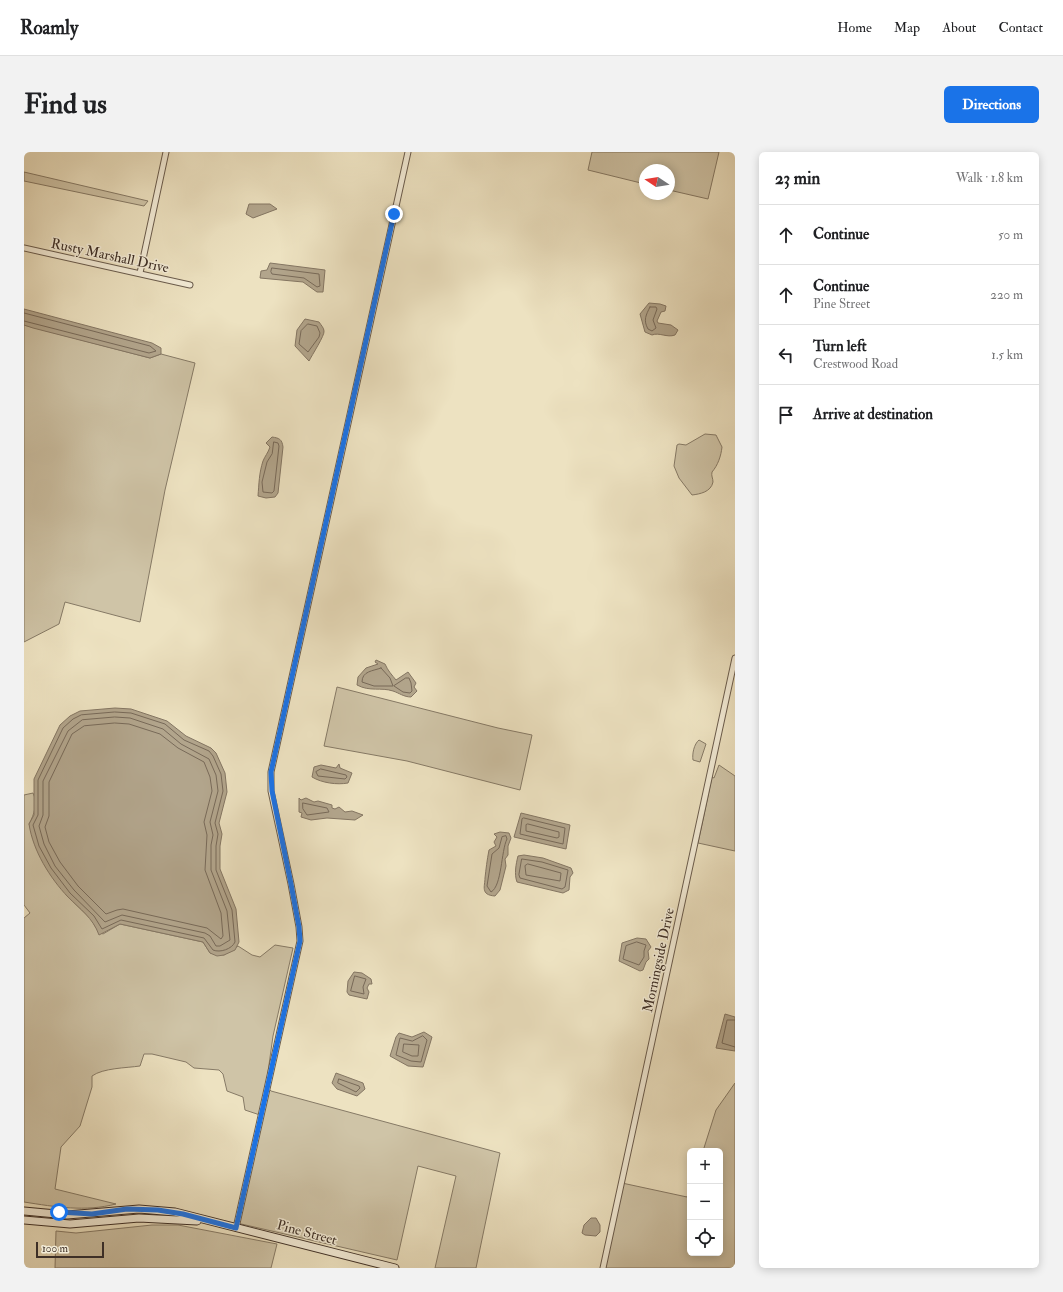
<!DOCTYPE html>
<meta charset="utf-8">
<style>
:root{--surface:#fff;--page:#f2f2f2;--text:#202124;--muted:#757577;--line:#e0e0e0;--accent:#1a73e8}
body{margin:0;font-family:"IM FELL Double Pica",serif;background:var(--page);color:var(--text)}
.controls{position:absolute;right:12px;bottom:12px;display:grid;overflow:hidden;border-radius:6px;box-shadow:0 2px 10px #0003}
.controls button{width:36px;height:36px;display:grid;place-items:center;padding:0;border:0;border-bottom:1px solid var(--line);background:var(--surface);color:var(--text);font:20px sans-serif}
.compass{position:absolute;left:615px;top:12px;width:36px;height:36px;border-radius:50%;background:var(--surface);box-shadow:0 2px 10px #0003;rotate:282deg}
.scale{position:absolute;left:12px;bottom:10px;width:68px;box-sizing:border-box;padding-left:4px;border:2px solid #3e2f26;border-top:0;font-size:11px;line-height:14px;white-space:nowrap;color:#3e2f26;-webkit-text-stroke:3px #f3ecd7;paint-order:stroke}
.stop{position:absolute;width:12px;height:12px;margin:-9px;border:3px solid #1a73e8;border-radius:50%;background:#fff}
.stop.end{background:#1a73e8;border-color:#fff;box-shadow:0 1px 4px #0008}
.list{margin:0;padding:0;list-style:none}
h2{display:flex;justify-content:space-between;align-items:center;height:52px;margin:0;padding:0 16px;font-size:17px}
h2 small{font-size:13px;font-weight:400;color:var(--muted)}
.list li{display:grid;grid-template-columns:26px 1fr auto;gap:12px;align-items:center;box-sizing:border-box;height:60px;padding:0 16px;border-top:1px solid var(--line)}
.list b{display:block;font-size:15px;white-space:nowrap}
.list p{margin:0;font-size:13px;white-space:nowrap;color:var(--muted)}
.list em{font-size:13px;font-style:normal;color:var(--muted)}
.icon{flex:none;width:22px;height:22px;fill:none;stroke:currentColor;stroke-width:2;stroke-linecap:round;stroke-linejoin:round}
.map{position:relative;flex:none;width:711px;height:1116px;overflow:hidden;border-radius:6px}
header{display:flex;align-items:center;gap:24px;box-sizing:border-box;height:56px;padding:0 20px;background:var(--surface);border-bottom:1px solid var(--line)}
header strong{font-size:19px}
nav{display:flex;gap:22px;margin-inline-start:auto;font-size:14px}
.intro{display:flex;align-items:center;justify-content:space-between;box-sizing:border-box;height:96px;padding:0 24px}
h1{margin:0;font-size:28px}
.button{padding:10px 18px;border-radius:6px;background:var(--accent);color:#fff;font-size:14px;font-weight:700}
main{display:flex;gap:24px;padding:0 24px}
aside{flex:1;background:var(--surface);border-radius:6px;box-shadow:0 2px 10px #0003}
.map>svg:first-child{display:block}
</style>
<header>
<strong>Roamly</strong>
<nav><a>Home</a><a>Map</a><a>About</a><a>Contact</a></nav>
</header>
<div class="intro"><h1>Find us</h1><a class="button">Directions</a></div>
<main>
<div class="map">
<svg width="711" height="1116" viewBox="0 0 711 1116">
<rect width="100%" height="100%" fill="#ede2c1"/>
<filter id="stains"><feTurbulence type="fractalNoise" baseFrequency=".005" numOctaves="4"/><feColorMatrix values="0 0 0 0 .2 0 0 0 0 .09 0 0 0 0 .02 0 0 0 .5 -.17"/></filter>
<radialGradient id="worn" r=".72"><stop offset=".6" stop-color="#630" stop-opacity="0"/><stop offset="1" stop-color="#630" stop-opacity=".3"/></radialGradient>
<g fill="#cfc4a7" stroke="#867a66">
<polygon points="568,0 695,0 684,47 645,38 645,18 621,18 621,32 564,18"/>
<polygon points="0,20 124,49 120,54 0,29"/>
<polygon points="0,173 126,206 137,202 171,211 141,338 116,470 41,450 35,472 0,490"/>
<path d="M681 282 692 283 698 295C697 304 694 313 688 320 687 324 689 326 689 330 687 340 676 342 668 343L655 326 650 314 653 293 655 292 662 293Z"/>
<polygon points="313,535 474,576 508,583 496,638 383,609 300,594"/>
<path d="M675 588 682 592 676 610 669 608C668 602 670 592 675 588Z"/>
<polygon points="695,613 711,624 711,699 674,691 688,625 690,626"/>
<path d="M9 641C14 651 10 663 5 672L43 744 67 767 74 779 79 782 96 772 179 790 186 801 200 803 214 794 228 803 236 805 251 793 269 796 249 884 242 934 247 939 476 1001 452 1116H411L432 1024 394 1014 373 1108 213 1071 239 964 221 958 219 945 203 939 199 922 195 918 170 916 162 910 128 902H120L116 914C102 916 79 916 68 924V935L56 974 37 995 31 1037 92 1052C61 1060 32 1055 0 1050V766L6 761 0 753V643Z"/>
<polygon points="711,931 711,1116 580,1116 598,1031 663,1045 666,1037 666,1101 696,1101 696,999 679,999 692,958"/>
<polygon points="128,1073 154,1073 253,1092 247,1116 31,1116 32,1079 52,1081"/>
</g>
<g fill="#b2a58c" stroke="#847663">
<polygon points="225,52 246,52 253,57 229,66 222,62"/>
<polygon points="246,111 301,118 299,140 293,140 279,130 236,126 237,119 243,118"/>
<path d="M625 151 636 152 642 154 641 159 637 160 633 169 634 171 647 173 654 178 651 183C643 186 635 180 628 183L621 180 616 162Z"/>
<polygon points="0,157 128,191 137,196 137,202 126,206 9,176 0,173"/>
<path d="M281 167 295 170C297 173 300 176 300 179 301 183 288 203 285 209L271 194 273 178Z"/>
<path d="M248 285C255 286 258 287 259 295L254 341 251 345 242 346 234 344C235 332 235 321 239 309 241 304 244 301 246 295L242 291Z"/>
<path d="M352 508 361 512C364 519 368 523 372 528L384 520 392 531 390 535 393 539 387 545C380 545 375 541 369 539 357 535 346 540 333 533L334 525 342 516 354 512 351 510Z"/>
<path d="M91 556 107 557 143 569 162 584 187 596 192 601 201 621 203 640 195 671 198 682 196 694V717L212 757 215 790 211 798 200 803 193 804 186 801 179 790 96 772 75 783C69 766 56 757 44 745 26 726 9 699 5 672L10 663V627L36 573 46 564 56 559Z"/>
<path d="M315 612 316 616 328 621 324 631C313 633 298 631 288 625L290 615 297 613 312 616Z"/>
<polygon points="275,646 277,648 282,646 290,650 294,649 308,653 308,656 311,657 315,655 321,660 328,659 339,663 331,668 303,666 287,668 277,665 278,661 275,660"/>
<polygon points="497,661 546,673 542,697 490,685"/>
<path d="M476 680 485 681 487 686 484 694V703L481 707 482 714 476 738 471 744C456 743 461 734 461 726 462 717 463 708 465 698L472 694 470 690 473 685 470 682Z"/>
<path d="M500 703 519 706 547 716 549 721 546 725 545 738 539 741 493 730C490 722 492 712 494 704Z"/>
<polygon points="613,786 622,787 627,795 624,799 625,807 622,810 619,818 616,819 595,809 598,791"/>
<polygon points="330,820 338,821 347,827 348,832 345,832 343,836 345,840 343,847 325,843 323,840 324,829"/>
<polygon points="701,862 711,865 711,899 692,896"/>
<polygon points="400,880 408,885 399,915 384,914 366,904 372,885 375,881 388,885"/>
<polygon points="312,921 339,931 341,937 333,944 313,937 308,931"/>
<polygon points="567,1066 572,1066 576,1073 576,1080 572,1084 561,1083 558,1081 560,1073"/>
</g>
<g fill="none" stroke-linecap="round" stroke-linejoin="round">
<g stroke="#786a59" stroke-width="1">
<polygon points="248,116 295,122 296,134 293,135 280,126 248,122 247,120"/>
<path d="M626 155H632L633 157 629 168 632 176 628 179 624 177C619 168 622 163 626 155Z"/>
<polyline points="0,161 126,194 132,199 125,201 0,169"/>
<polygon points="284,172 293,174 296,181 295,185 284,200 275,192 277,179"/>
<polygon points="250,290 254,291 255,294 250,339 248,341 239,340 238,330 243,310 248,302"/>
<path d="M357 516 366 526 369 534H350L338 530C338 519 349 519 357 516Z"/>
<polygon points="382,526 385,526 387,531 388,539 386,541 379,540 370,534"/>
<path d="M91 560 107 561 141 572 160 588 185 599 189 604 197 622 199 639 191 671 194 682 192 694V718L208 758 211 790C208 797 196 801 189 798L180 786 97 768 78 777 70 764 46 741 27 716 15 694 9 673 14 663V628L39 576 49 567 57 563Z"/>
<polygon points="91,565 106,566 139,577 157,592 185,607 192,623 194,639 186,670 189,683 187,693 187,718 203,759 206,788 196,794 192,794 186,784 181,781 98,763 81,770 50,738 31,714 20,692 15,674 19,663 19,629 44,579 58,568"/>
<polygon points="91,571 105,572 136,582 154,596 180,610 186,625 188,639 180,670 183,683 181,718 197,761 199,784 197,787 183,776 99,757 93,758 82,762 54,734 36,710 25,690 21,675 25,664 25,630 48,582 60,574"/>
<polygon points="297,617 322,623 323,625 321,627 294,624 292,620"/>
<polygon points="279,651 303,656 305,660 283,663 279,657"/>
<polygon points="500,666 541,676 539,692 496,682 498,667"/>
<polygon points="504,672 535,680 535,685 533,686 502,679 502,673"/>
<path d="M482 684 483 687C477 699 478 734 467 740L463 734 468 702 475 696 478 685Z"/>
<polygon points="498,707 518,710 544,718 541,735 538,737 496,726 495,723"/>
<polygon points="504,712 537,721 536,729 502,723 501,714"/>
<polygon points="613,790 622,793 620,799 620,805 615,813 599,807 602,794"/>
<polygon points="331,824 342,827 339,835 340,842 327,839"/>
<polyline points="711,868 703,868 698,891 711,895"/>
<polygon points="399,884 403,888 397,910 387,909 372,903 376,886 388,889"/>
<polygon points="380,892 395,893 394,904 388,904 379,900"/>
<polygon points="315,927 335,934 336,936 332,940 314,931"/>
</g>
<defs>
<g id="minor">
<polyline points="0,96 166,133"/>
<polyline points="116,121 142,0"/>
<polyline points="212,1076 276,789 275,775 267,732 247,639 247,620 384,0"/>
<polyline points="579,1116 711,506"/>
</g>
<g id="secondary">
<polyline points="0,1059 43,1063 115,1057 151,1060 371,1116"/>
<polyline points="0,1068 46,1072 115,1066 173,1069"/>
</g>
</defs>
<use href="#minor" stroke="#6a5c4d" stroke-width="7"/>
<use href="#secondary" stroke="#3e2f26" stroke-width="9"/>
<use href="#minor" stroke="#f3ecd7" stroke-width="5"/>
<use href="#secondary" stroke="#f3ecd7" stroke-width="7"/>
</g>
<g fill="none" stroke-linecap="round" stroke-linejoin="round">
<polyline stroke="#1a73e8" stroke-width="5" points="35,1060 68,1062 103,1057 134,1058 159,1062 212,1076 276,789 275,775 267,732 248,639 247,620 370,62"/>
</g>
<g text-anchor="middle" stroke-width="3" stroke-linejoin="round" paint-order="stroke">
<g font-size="14" fill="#3e2f26" stroke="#f3ecd7">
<text transform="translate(86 103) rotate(12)" y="5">Rusty Marshall Drive</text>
<text transform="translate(634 808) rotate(-78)" y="5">Morningside Drive</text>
<text transform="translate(283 1080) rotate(15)" y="5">Pine Street</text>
</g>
</g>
<rect width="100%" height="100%" filter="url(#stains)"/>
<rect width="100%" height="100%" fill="url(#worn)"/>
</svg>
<div class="controls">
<button>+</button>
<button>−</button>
<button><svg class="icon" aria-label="locate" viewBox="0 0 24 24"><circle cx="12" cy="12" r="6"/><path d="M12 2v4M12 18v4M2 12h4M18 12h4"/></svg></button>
</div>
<svg class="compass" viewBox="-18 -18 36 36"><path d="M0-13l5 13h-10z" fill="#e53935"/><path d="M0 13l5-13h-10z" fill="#757577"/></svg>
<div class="scale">100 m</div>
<div class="stop" style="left:35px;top:1060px"></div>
<div class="stop end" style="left:370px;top:62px"></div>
</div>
<aside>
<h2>23 min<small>Walk · 1.8 km</small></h2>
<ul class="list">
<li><svg class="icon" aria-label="ahead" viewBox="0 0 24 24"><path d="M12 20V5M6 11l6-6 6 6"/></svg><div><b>Continue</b></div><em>50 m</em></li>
<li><svg class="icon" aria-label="ahead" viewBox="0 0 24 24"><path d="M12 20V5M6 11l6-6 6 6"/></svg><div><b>Continue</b><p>Pine Street</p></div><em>220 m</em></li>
<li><svg class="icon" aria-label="left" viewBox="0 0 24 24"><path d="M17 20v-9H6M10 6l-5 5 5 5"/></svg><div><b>Turn left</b><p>Crestwood Road</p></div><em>1.5 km</em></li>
<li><svg class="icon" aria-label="arrive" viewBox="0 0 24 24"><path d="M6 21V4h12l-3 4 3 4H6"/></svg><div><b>Arrive at destination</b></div></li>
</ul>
</aside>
</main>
